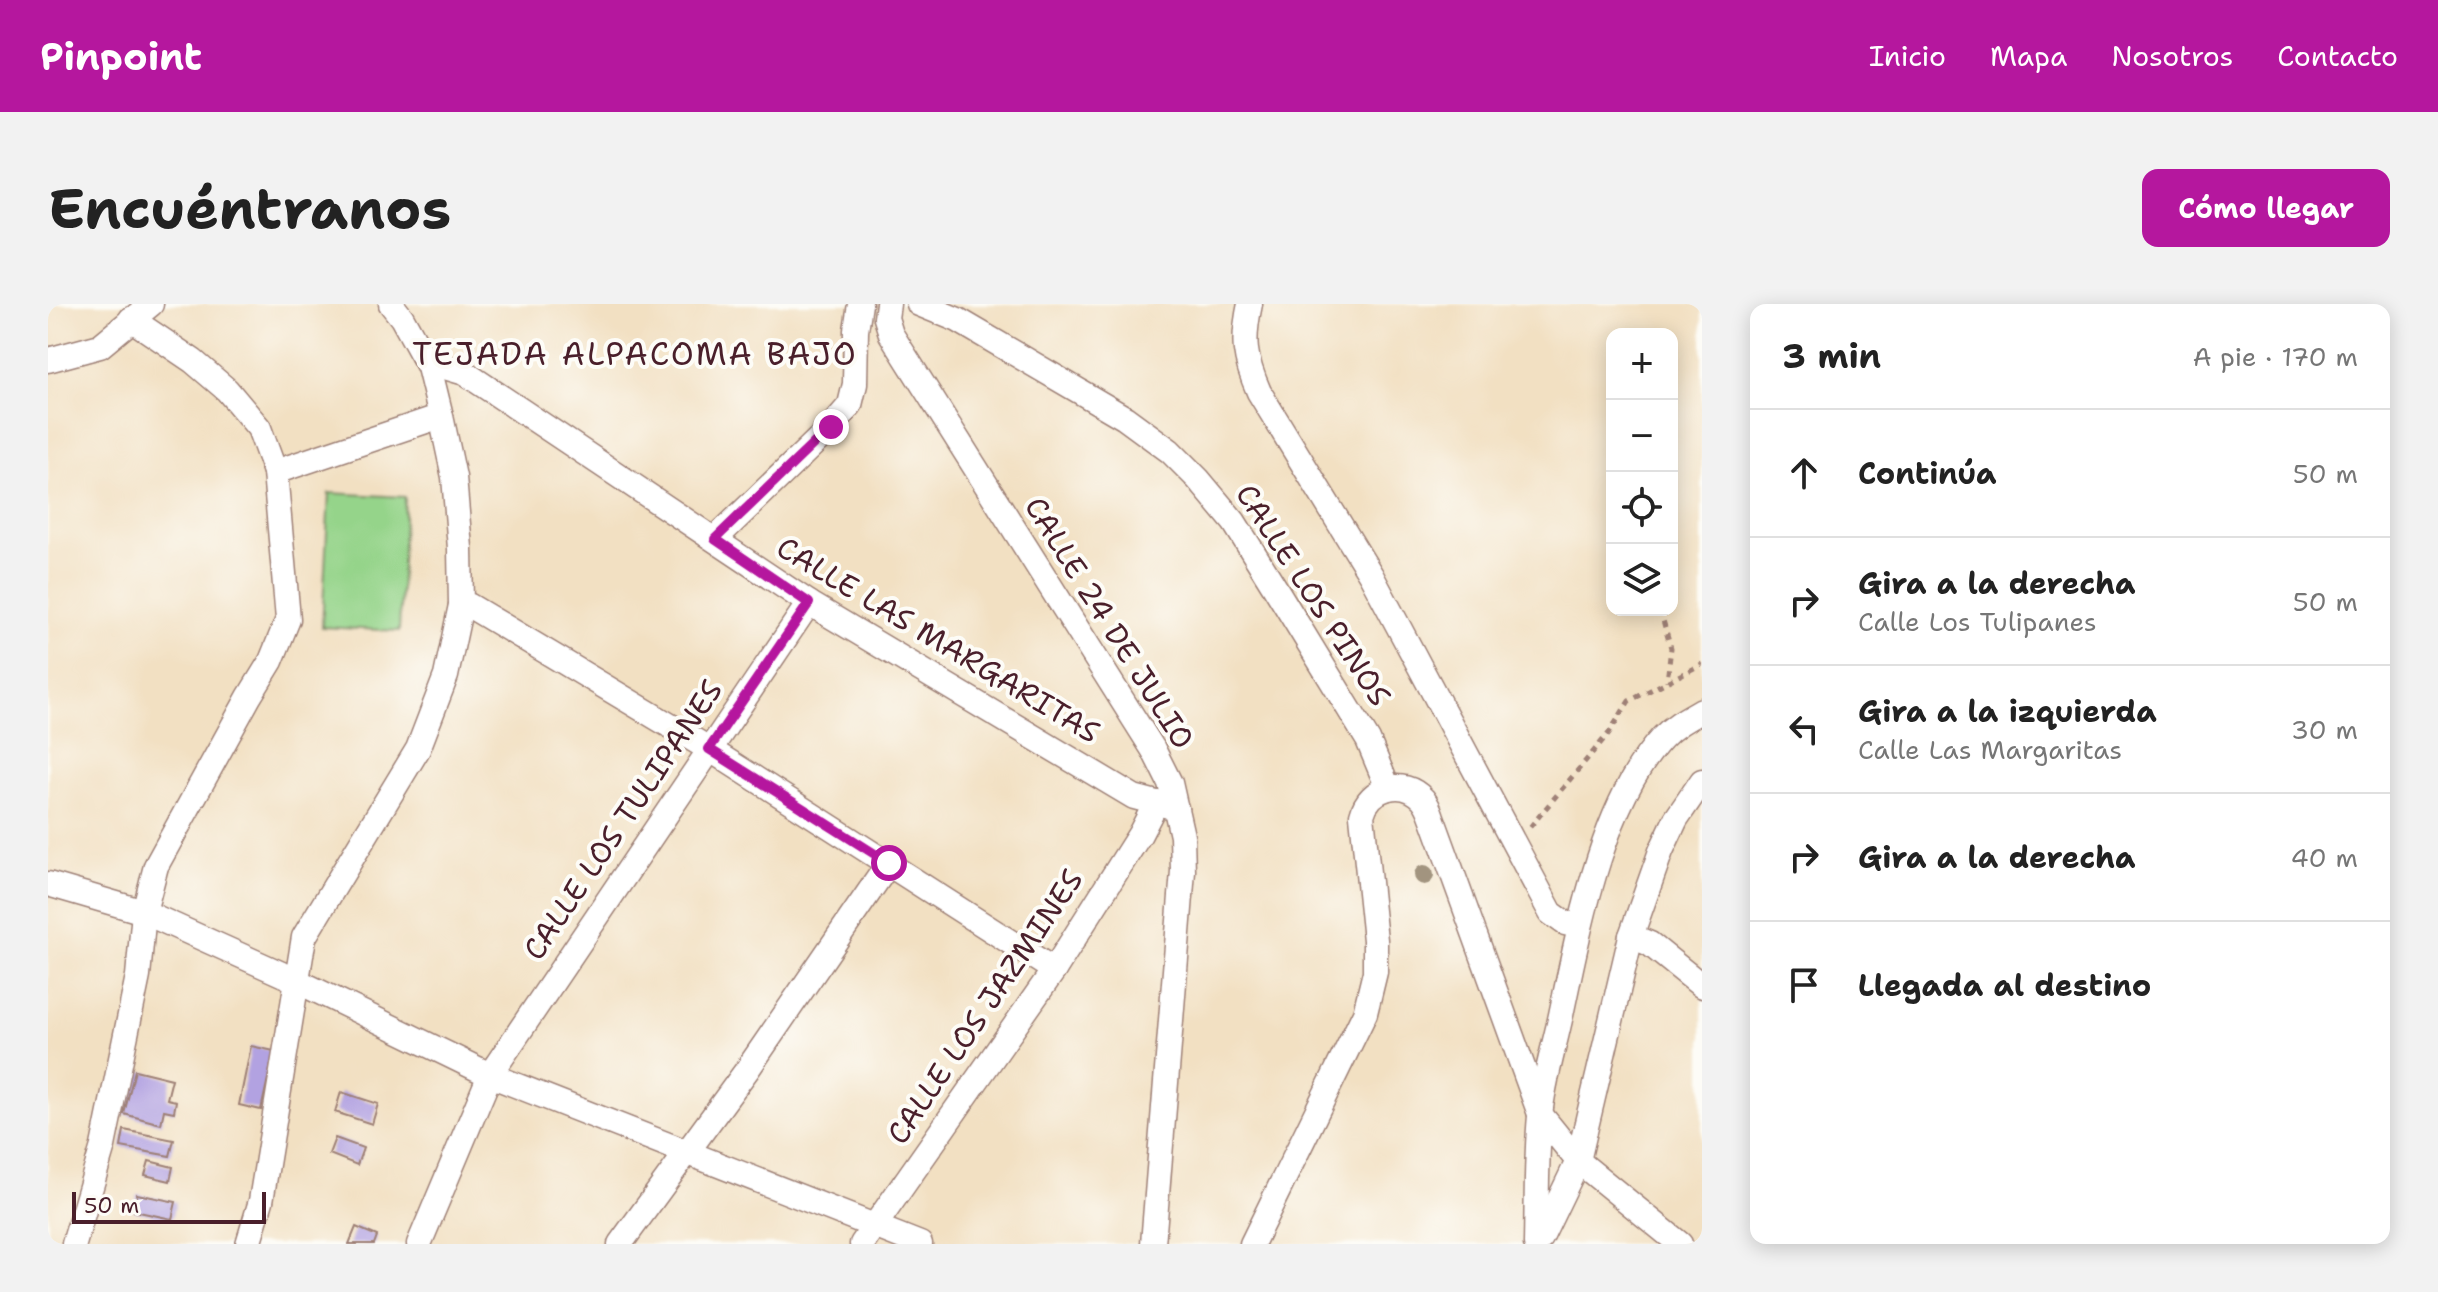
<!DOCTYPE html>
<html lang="es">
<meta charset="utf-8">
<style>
:root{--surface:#fff;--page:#f2f2f2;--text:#222;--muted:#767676;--line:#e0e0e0;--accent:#b5179e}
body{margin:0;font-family:"Shantell Sans",sans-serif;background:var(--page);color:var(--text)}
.controls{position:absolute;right:24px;top:24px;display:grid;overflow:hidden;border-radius:16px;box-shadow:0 4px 20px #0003}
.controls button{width:72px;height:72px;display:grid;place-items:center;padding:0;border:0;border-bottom:2px solid var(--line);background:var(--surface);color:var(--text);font:40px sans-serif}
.scale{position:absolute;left:24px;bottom:20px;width:194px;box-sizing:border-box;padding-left:8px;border:4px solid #4a1f2b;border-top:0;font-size:22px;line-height:28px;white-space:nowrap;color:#4a1f2b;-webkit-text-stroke:6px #fdfcf7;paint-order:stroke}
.stop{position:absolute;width:24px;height:24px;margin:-18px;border:6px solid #b5179e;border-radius:50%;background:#fff}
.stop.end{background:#b5179e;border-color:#fff;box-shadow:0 2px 8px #0008}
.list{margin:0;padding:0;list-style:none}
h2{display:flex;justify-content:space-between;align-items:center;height:104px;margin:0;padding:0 32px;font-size:34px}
h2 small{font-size:26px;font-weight:400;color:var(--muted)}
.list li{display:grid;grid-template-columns:52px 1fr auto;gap:24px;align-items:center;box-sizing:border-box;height:128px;padding:0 32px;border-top:2px solid var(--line)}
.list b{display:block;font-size:30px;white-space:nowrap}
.list p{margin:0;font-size:26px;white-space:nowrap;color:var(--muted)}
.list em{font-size:26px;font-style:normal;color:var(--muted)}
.icon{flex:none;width:44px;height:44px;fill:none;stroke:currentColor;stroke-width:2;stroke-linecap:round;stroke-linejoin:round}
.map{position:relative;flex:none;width:1654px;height:940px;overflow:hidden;border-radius:16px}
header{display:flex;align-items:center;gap:48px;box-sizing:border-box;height:112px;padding:0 40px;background:var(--accent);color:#fff}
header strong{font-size:38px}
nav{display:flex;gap:44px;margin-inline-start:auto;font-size:28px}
.intro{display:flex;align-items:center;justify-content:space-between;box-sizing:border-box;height:192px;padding:0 48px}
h1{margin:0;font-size:56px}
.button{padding:20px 36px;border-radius:16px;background:var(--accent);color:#fff;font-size:28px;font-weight:700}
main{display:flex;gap:48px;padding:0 48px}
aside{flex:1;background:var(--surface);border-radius:16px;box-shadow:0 4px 20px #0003}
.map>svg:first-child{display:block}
</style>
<header>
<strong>Pinpoint</strong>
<nav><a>Inicio</a><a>Mapa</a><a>Nosotros</a><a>Contacto</a></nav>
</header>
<div class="intro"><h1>Encuéntranos</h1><a class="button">Cómo llegar</a></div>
<main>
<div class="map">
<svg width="1654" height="940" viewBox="0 0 1654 940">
<rect width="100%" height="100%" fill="#fdfcf7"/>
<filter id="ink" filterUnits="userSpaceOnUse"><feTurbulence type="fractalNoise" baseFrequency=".0125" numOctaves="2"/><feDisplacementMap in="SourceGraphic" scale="16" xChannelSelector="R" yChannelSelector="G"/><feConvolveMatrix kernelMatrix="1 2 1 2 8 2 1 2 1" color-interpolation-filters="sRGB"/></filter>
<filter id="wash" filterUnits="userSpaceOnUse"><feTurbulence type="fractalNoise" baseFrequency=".006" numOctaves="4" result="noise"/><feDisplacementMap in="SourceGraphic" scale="32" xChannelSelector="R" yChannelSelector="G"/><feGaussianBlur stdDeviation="1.8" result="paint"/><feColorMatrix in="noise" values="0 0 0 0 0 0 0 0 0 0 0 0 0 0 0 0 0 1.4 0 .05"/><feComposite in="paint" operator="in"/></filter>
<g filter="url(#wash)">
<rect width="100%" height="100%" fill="#f2e0c2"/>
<polygon fill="#95d48a" stroke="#707a5a" stroke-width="2" points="281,189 357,193 351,327 274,323"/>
<g id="blocks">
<g fill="#b2a2e1">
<polygon points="203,742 226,747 213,806 191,801"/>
<polygon points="87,766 124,775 119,795 128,797 126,808 116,806 113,820 76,810"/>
<polygon points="293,788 330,800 324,820 287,808"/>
<polygon points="76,826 126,836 122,852 73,843"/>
<polygon points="287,834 315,844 309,861 281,850"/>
<polygon points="101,857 125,863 122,877 97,871"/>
<polygon points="89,890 128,898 124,915 86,907"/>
<polygon points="308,923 329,932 326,940 301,940"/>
</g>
</g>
</g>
<g filter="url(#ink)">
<use href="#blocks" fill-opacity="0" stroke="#9e8076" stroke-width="2"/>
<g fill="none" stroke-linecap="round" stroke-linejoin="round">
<defs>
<g id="minor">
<polyline points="840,0 838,14 843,30 1105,445 1122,479 1134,532 1135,567 1105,940"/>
<polyline points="871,0 910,16 1077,114 1122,147 1150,175 1186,218 1226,282 1320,436 1340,484"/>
<path d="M1202 0C1194 37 1196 54 1211 88L1323 271 1503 609 1517 619 1531 622"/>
<polyline points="0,56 52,42 103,0"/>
<polyline points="381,63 390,61 417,69 761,299 1086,493 1128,504"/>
<polyline points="227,168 393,112"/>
<polyline points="667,235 783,123 802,101 807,80 808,26 812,0"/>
<polyline points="413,301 422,302 661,445 1006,666"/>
<polyline points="0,580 96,608 247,676 442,771 872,940"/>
<polyline points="1583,632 1602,640 1654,682"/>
<polyline points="1493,934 1530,857 1583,632 1613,547 1628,515 1654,477"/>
<polyline points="26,940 55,842 90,672 96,608 108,562 201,393 223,357 240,315 227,168 211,124 179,86 145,57 83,15"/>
<polyline points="200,940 213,897 256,633 370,445 398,372 413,301 412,244 406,173 393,112 381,63 354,14 343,0"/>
<polyline points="371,940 442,771 761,299"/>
<polyline points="572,940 699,766 841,559"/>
<polyline points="814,940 1006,666 1092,530 1108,499"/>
<path d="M1204 940 1317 709 1327 668V636L1314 511C1321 483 1355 473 1375 495 1379 500 1382 507 1384 513L1492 810 1530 857 1632 940"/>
<path d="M1488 940C1489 898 1488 854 1492 812 1495 779 1506 744 1513 711 1531 626 1554 499 1614 434 1626 421 1640 414 1654 406"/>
</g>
</defs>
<use href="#minor" stroke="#9e8076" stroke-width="27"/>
<g stroke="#9e8076" stroke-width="5" stroke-dasharray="6 6" stroke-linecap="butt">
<polyline points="1612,306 1623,344 1619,377"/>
<polyline points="1482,523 1561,429 1581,397 1654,360"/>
</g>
<use href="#minor" stroke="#fff" stroke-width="24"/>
</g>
<circle fill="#a2947f" cx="1376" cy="571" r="10"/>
</g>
<g fill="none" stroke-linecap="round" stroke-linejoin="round" filter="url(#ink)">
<polyline stroke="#b5179e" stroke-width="10" points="783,123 667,235 761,299 661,445 841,559"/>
</g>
<g text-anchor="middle" stroke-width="8" stroke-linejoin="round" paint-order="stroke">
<g font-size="30" fill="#4a1f2b" stroke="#fdfcf7">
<text transform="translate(1265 291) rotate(57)" y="10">CALLE LOS PINOS</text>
<text transform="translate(1061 319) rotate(58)" y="10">CALLE 24 DE JULIO</text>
<text transform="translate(890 336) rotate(31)" y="10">CALLE LAS MARGARITAS</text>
<text transform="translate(575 516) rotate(-56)" y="10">CALLE LOS TULIPANES</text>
<text transform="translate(937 703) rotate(-56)" y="10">CALLE LOS JAZMINES</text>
</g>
<g font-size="32" letter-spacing="2" fill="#4a1f2b" stroke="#fdfcf7">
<text x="587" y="61">TEJADA ALPACOMA BAJO</text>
</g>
</g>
</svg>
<div class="controls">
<button>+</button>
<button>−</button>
<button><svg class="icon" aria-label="locate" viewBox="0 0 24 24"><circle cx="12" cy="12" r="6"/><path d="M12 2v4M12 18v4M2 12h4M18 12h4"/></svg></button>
<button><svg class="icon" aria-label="layers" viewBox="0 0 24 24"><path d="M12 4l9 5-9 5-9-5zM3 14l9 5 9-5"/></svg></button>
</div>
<div class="scale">50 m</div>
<div class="stop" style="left:841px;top:559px"></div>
<div class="stop end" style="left:783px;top:123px"></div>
</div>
<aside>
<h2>3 min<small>A pie · 170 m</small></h2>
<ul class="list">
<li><svg class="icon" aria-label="ahead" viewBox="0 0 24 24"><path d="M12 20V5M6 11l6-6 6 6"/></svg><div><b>Continúa</b></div><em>50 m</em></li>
<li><svg class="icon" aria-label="right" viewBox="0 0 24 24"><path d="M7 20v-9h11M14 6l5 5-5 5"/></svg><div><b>Gira a la derecha</b><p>Calle Los Tulipanes</p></div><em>50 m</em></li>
<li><svg class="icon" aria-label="left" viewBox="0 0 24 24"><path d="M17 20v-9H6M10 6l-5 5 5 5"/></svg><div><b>Gira a la izquierda</b><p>Calle Las Margaritas</p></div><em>30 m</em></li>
<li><svg class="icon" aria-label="right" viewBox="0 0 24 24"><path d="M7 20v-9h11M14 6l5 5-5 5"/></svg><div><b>Gira a la derecha</b></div><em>40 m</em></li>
<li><svg class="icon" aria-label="arrive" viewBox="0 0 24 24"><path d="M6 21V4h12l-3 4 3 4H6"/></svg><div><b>Llegada al destino</b></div></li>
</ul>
</aside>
</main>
